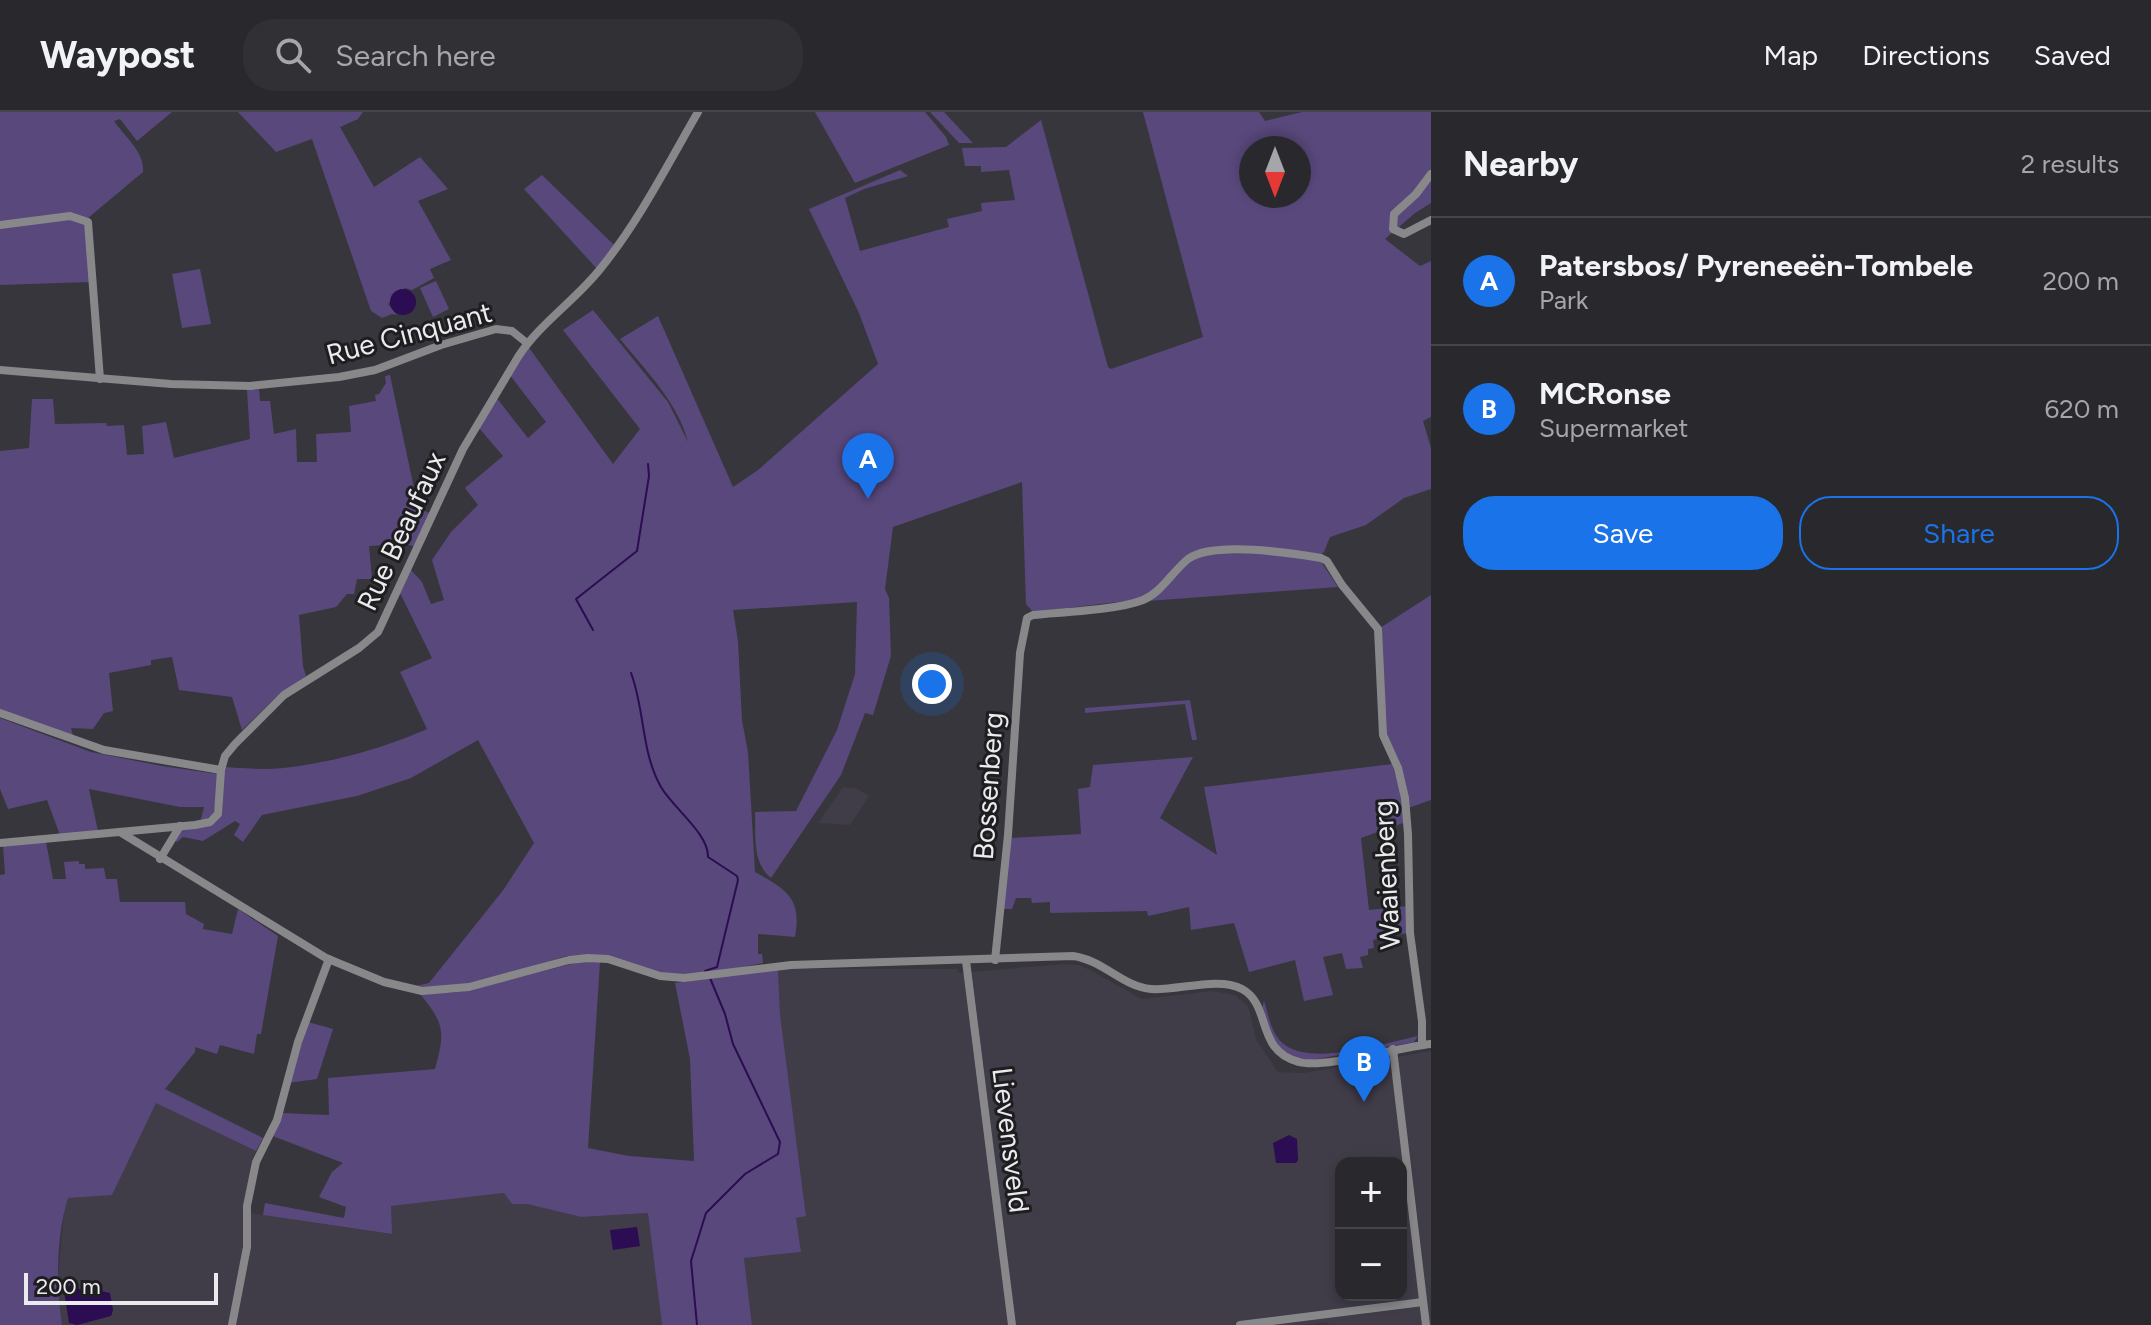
<!DOCTYPE html>
<meta charset="utf-8">
<style>
:root{--surface:#29282d;--page:#313035;--text:#f1f3f6;--muted:#a5a6aa;--line:#454449;--accent:#1a73e8}
body{margin:0;font-family:Figtree,sans-serif;background:var(--page);color:var(--text)}
.controls{position:absolute;right:24px;bottom:24px;display:grid;overflow:hidden;border-radius:16px;box-shadow:0 4px 12px #0003}
.controls button{width:72px;height:72px;display:grid;place-items:center;padding:0;border:0;border-bottom:2px solid var(--line);background:var(--surface);color:var(--text);font:40px sans-serif}
.compass{position:absolute;left:1239px;top:24px;width:72px;height:72px;border-radius:50%;background:var(--surface);box-shadow:0 4px 12px #0003;rotate:180deg}
.scale{position:absolute;left:24px;bottom:20px;width:194px;box-sizing:border-box;padding-left:8px;border:4px solid #ebeaee;border-top:0;font-size:22px;line-height:28px;white-space:nowrap;color:#ebeaee;-webkit-text-stroke:6px #1e1e20;paint-order:stroke}
.you{position:absolute;left:932px;top:572px;width:28px;height:28px;margin:-20px;border:6px solid #fff;border-radius:50%;background:#1a73e8;box-shadow:0 0 0 12px #1a73e833}
.badge{display:grid;place-items:center;width:52px;height:52px;border-radius:50%;background:var(--accent);color:#fff;font-size:26px;font-weight:700}
.pin{position:absolute;translate:-50% -66px;filter:drop-shadow(0 2px 4px #0008)}
.pin::after{content:'';position:absolute;top:42px;width:28px;height:24px;background:inherit;clip-path:polygon(0 0,100% 0,50% 100%)}
.list{margin:0;padding:0;list-style:none}
h2{display:flex;justify-content:space-between;align-items:center;height:104px;margin:0;padding:0 32px;font-size:34px}
h2 small{font-size:26px;font-weight:400;color:var(--muted)}
.list li{display:grid;grid-template-columns:52px 1fr auto;gap:24px;align-items:center;box-sizing:border-box;height:128px;padding:0 32px;border-top:2px solid var(--line)}
.list b{display:block;font-size:30px;white-space:nowrap}
.list p{margin:0;font-size:26px;white-space:nowrap;color:var(--muted)}
.list em{font-size:26px;font-style:normal;color:var(--muted)}
.actions{display:flex;gap:16px;padding:24px 32px}
.actions a{flex:1;padding:18px 0;border:2px solid var(--accent);border-radius:32px;text-align:center;font-size:28px;color:var(--accent)}
.actions .main{background:var(--accent);color:#fff}
.icon{flex:none;width:44px;height:44px;fill:none;stroke:currentColor;stroke-width:2;stroke-linecap:round;stroke-linejoin:round}
.map{position:relative;flex:none;width:1431px;height:1213px;overflow:hidden}
header{display:flex;align-items:center;gap:48px;box-sizing:border-box;height:112px;padding:0 40px;background:var(--surface);border-bottom:2px solid var(--line)}
header strong{font-size:38px}
nav{display:flex;gap:44px;margin-inline-start:auto;font-size:28px}
.search{width:560px;height:72px;background:var(--page);display:flex;align-items:center;gap:20px;box-sizing:border-box;padding:0 28px;border-radius:32px;color:var(--muted);font-size:30px}
main{display:flex}
aside{flex:1;background:var(--surface)}
.map>svg:first-child{display:block}
</style>
<header>
<strong>Waypost</strong>
<div class="search"><svg class="icon" aria-label="search" viewBox="0 0 24 24"><circle cx="10" cy="10" r="6"/><path d="M15 15l6 6"/></svg>Search here</div>
<nav><a>Map</a><a>Directions</a><a>Saved</a></nav>
</header>
<main>
<div class="map">
<svg width="1431" height="1213" viewBox="0 0 1431 1213">
<rect width="100%" height="100%" fill="#37363c"/>
<g fill="#403c48" fill-rule="evenodd">
<polygon points="843,675 856,676 869,684 850,713 818,711"/>
<path d="M1063 852 1079 853 1090 858 1142 887 1213 879 1235 883 1248 894 1256 927 1278 960 1303 961 1431 939V1213H1329L1328 1210 1303 1213H752L744 1146 801 1140 796 1106 806 1104 780 902 778 857H957L960 861ZM1341 1051H1401V1183H1341Z"/>
<polygon points="156,990 256,1039 252,1047 244,1098 250,1101 391,1122 390,1094 504,1081 512,1092 527,1092 581,1105 649,1101 662,1213 62,1213 57,1179 64,1099 68,1086 112,1082"/>
</g>
<g fill="#59487c" fill-rule="evenodd">
<path d="M0 0H172L137 29 120 7 114 9C124 24 145 40 143 60L88 106 70 102 0 111Z"/>
<polygon points="238,0 363,0 358,7 340,15 374,75 420,45 448,77 418,89 451,148 430,157 434,166 412,178 405,176 388,192 397,203 392,202 382,206 371,199 312,27 276,40"/>
<polygon points="815,0 925,0 946,25 949,33 855,71"/>
<polygon points="930,0 944,0 973,31 959,31"/>
<path d="M1143 0H1259L1265 9 1302 0H1431V91L1415 101 1385 127 1420 154 1431 149V305L1423 309 1431 336V377L1404 386 1366 413 1330 425 1324 440 1320 443C1286 440 1228 429 1197 439L1153 480 1134 488 1033 500 1026 492 1022 370 893 415 885 477 889 486 891 544 873 603 865 601 841 663 771 766C752 750 756 725 755 700L796 699 837 618 855 562 857 490 733 498 738 529 742 608 748 640 755 760C787 778 802 786 795 825L758 822V842H762L763 851C732 856 696 868 664 862 625 855 611 840 567 844 519 857 466 881 416 874L429 871 504 777 534 731 478 628 411 666 357 684 262 703 243 730 234 723 240 712 235 709 203 729 183 725 177 730 174 728 181 718C196 716 215 717 222 701L224 655C239 656 254 657 268 657 317 655 383 637 427 617L400 560 432 546 400 481 411 458 422 470 431 492 444 488 432 448 451 420 478 393 465 376 503 344 479 316 496 285 528 326 546 310 509 262 527 233 613 352 640 317 563 218 593 198 668 290 688 330C678 290 645 258 620 227L658 204 733 375 758 358 878 252 859 201 809 97 900 58 908 64 864 77 845 86 860 139 949 115 947 107 982 99 981 91 1015 88 1009 58 981 60V54H965L962 36 1006 35 1041 8 1108 255 1111 257 1203 225ZM1251 36H1299V84H1251Z"/>
<polygon points="542,63 614,133 598,158 524,77"/>
<polygon points="70,105 86,112 90,170 0,173 0,114"/>
<polygon points="200,157 211,212 182,216 172,162"/>
<polygon points="436,169 449,197 433,205 420,176"/>
<polygon points="390,263 418,395 431,402 416,435 405,432 369,434 372,467 357,467 354,482 347,482 336,495 299,503 303,554 306,564 274,587 242,618 232,585 179,578 172,545 151,548 151,553 109,561 113,599 104,601 93,617 71,616 74,627 0,599 0,339 29,336 32,287 53,287 55,312 106,311 107,314 124,313 127,343 144,342 142,314 166,310 174,346 250,327 247,278 259,277 260,289 270,289 274,322 296,317 297,350 317,350 316,322 351,320 349,294 376,289 375,283 379,282 386,271 385,264"/>
<polygon points="1220,442 1265,442 1320,448 1338,475 1148,489 1190,449 1196,445"/>
<polygon points="1431,483 1431,688 1408,696 1386,627 1380,516"/>
<polygon points="1190,588 1197,628 1192,628 1185,592 1085,601 1085,596"/>
<polygon points="0,606 91,640 162,654 218,662 214,702 204,708 201,707 204,695 180,695 89,677 98,719 60,723 47,688 8,697 0,677"/>
<polygon points="1193,645 1160,706 1217,743 1204,675 1392,652 1400,675 1406,710 1361,726 1369,798 1408,794 1407,821 1373,828 1374,836 1368,837 1368,843 1360,845 1363,856 1346,857 1342,841 1323,845 1333,883 1304,889 1295,848 1249,860 1234,811 1191,818 1189,795 1148,804 1147,799 1050,801 1050,790 1032,791 1031,786 1016,786 1012,797 1002,797 1010,726 1081,722 1078,677 1090,675 1093,653"/>
<path d="M46 730 53 767H66L64 750 79 749V752H85V757L104 756 106 767H117L120 790H185L186 802 204 812 203 817 232 822 238 797 278 824 261 922H257L254 942 220 933 217 942 195 935V940L165 977 263 1026 256 1039 156 991 112 1083 68 1086C56 1125 56 1173 62 1213H0V763L5 762 3 734Z"/>
<path d="M579 850H600L588 1036 629 1044 694 1049 690 947 675 871 778 857 780 902 806 1104 796 1106 801 1140 744 1146 752 1213H662L648 1101 581 1105 527 1092H512L504 1081 391 1094 392 1122 263 1103 265 1091 344 1106 346 1095 319 1085 332 1060 343 1051 270 1023 280 1001 329 1003 328 966 435 957C445 920 445 912 420 882L460 880Z"/>
<path d="M1264 889C1269 904 1271 923 1285 933 1314 954 1385 931 1418 924L1414 930 1306 949 1288 943 1274 930 1262 896Z"/>
<polygon points="308,910 333,917 317,967 287,971"/>
</g>
<g fill="#2c0c52">
<circle cx="403" cy="190" r="13"/>
<polygon points="1289,1023 1297,1027 1298,1048 1296,1051 1276,1051 1273,1031"/>
<polygon points="637,1115 640,1134 613,1138 610,1118"/>
<polygon points="70,1173 86,1180 101,1179 110,1181 113,1198 111,1204 77,1213 69,1211 64,1179"/>
</g>
<g fill="none" stroke-linecap="round" stroke-linejoin="round">
<g stroke="#2c0c52" stroke-width="2">
<polyline points="593,518 576,487 637,439 649,364 648,352"/>
<path d="M631 561C645 598 641 640 661 675 673 696 709 722 708 745L737 764 738 768 717 855 705 859"/>
<polyline points="697,1213 691,1149 706,1101 745,1062 778,1042 780,1030 733,932 725,902 710,866"/>
</g>
<g stroke="#88888b" stroke-width="8">
<polyline points="1431,62 1416,82 1394,102 1393,117 1404,122 1431,108"/>
<polyline points="0,113 70,104 88,110 100,267"/>
<polyline points="0,258 171,272 250,274 339,265 375,258 441,233 496,217 512,219 527,231"/>
<polyline points="0,601 104,638 221,658"/>
<path d="M120 720 326 846 384 870 422 879 469 875 569 848 588 846 608 847 660 864 684 866 791 853 1073 844C1103 848 1123 875 1151 877 1177 879 1219 864 1242 877 1272 893 1255 939 1299 950 1324 957 1399 935 1431 932"/>
<path d="M0 731 195 713 210 710 218 702 221 658 225 644 235 632 284 583 359 536 378 520 463 337 518 245C540 211 576 188 601 156 639 109 668 52 698 0"/>
<polyline points="160,747 180,714"/>
<path d="M995 848 1008 723 1020 541 1027 506 1033 503C1062 500 1118 498 1143 488 1162 480 1172 460 1188 447 1212 429 1291 441 1321 446L1327 449 1342 473 1378 517 1383 623 1398 656 1405 686 1408 722 1410 821 1422 909V933"/>
<polyline points="966,849 1012,1213"/>
<polyline points="1393,937 1426,1213"/>
<polyline points="232,1213 247,1135 247,1094 256,1050 277,1008 298,930 329,847"/>
<polyline points="1240,1213 1423,1190"/>
</g>
</g>
<g text-anchor="middle" stroke-width="6" stroke-linejoin="round" paint-order="stroke">
<g font-size="28" fill="#ebeaee" stroke="#1e1e20">
<text transform="translate(409 221) rotate(-15)" y="10">Rue Cinquant</text>
<text transform="translate(401 419) rotate(-65)" y="10">Rue Beaufaux</text>
<text transform="translate(988 674) rotate(-86)" y="10">Bossenberg</text>
<text transform="translate(1386 763) rotate(-93)" y="10">Waaienberg</text>
<text transform="translate(1011 1028) rotate(83)" y="10">Lievensveld</text>
</g>
</g>
</svg>
<div class="controls">
<button>+</button>
<button>−</button>
</div>
<svg class="compass" viewBox="-18 -18 36 36"><path d="M0-13l5 13h-10z" fill="#e53935"/><path d="M0 13l5-13h-10z" fill="#a5a6aa"/></svg>
<div class="scale">200 m</div>
<div class="you"></div>
<div class="pin badge" style="left:868px;top:387px">A</div>
<div class="pin badge" style="left:1364px;top:990px">B</div>
</div>
<aside>
<h2>Nearby<small>2 results</small></h2>
<ul class="list">
<li><span class="badge">A</span><div><b>Patersbos/ Pyreneeën-Tombele</b><p>Park</p></div><em>200 m</em></li>
<li><span class="badge">B</span><div><b>MCRonse</b><p>Supermarket</p></div><em>620 m</em></li>
</ul>
<div class="actions"><a class="main">Save</a><a>Share</a></div>
</aside>
</main>
